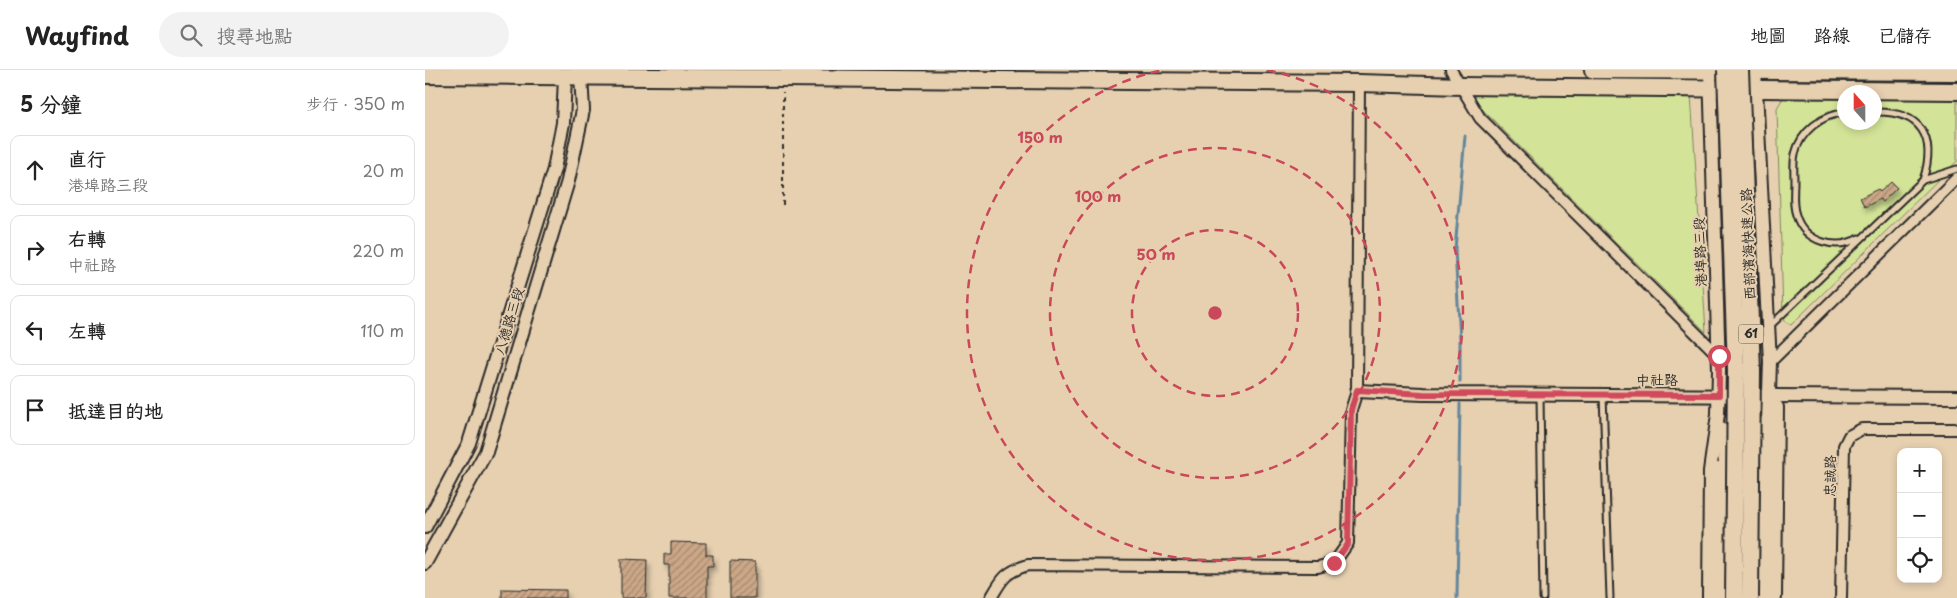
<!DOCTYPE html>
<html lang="zh-TW">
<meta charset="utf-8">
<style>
:root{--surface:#fff;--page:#f2f2f2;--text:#222;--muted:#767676;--line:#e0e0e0}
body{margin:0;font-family:"Playpen Sans","LXGW WenKai TC",sans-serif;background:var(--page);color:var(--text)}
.controls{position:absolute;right:15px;bottom:15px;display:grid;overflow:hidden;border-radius:10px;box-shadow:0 2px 8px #0003}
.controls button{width:45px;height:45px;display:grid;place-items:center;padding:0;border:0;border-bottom:1px solid var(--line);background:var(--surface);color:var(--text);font:25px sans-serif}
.compass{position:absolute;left:1412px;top:15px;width:45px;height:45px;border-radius:50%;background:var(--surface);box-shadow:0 2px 8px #0003;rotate:339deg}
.stop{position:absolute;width:15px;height:15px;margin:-11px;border:4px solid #d1495b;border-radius:50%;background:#fff}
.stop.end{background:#d1495b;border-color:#fff;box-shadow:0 1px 5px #0008}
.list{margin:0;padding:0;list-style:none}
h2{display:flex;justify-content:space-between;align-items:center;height:65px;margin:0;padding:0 20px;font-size:21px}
h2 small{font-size:16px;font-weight:400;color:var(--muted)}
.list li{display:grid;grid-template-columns:32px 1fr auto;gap:15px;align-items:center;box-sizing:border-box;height:70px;margin:0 10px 10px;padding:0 10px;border:1px solid var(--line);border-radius:10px}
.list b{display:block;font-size:19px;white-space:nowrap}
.list p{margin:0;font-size:16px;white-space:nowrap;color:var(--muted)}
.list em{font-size:16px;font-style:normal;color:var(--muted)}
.icon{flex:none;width:28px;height:28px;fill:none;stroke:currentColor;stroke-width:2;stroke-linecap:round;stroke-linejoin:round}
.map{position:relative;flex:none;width:1532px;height:528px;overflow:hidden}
header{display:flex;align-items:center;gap:30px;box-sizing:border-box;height:70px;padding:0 25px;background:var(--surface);border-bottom:1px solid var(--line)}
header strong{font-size:24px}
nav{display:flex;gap:28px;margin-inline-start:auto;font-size:18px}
.search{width:350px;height:45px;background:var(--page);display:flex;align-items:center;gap:12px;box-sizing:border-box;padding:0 18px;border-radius:28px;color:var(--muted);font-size:19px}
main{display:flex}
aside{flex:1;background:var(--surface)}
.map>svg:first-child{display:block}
</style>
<header>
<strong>Wayfind</strong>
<div class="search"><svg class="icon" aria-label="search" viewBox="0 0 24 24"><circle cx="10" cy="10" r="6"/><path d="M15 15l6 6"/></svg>搜尋地點</div>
<nav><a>地圖</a><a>路線</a><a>已儲存</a></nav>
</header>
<main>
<aside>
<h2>5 分鐘<small>步行 · 350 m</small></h2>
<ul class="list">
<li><svg class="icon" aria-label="ahead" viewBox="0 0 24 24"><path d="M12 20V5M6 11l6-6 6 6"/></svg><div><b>直行</b><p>港埠路三段</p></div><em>20 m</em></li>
<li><svg class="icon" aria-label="right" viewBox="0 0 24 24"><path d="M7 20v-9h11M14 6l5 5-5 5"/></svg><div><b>右轉</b><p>中社路</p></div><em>220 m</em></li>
<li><svg class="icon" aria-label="left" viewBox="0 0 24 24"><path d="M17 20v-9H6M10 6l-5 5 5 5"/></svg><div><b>左轉</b></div><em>110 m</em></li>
<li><svg class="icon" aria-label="arrive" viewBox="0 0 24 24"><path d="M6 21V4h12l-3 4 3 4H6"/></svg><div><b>抵達目的地</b></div></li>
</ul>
</aside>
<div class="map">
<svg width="1532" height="528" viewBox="0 0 1532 528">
<defs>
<pattern id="building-hatch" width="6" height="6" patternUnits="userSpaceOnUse" patternTransform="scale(1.25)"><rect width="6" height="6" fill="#cba787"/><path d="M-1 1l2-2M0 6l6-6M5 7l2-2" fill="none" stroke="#a5886f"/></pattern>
<filter id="shadow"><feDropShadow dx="3" dy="5" stdDeviation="2.5" flood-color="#0004"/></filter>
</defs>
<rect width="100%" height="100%" fill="#e7d0b0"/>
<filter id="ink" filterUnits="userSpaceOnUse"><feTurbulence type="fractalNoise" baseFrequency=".02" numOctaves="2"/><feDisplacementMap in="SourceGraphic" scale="10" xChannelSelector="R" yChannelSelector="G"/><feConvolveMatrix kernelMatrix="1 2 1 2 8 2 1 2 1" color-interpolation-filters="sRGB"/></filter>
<g filter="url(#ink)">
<g fill="#d3e397" stroke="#7f8761">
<polygon points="1041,23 1266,24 1281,262"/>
<polygon points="1358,28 1419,28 1420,52 1450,52 1450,29 1532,30 1532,91 1366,255 1360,251 1358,245 1352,38"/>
</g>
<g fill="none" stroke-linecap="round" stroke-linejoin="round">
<g stroke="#63869c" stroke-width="3">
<polyline points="1035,312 1035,270 1030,179 1040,66"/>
<polyline points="1032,528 1035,334"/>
</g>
</g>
<g fill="url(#building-hatch)" stroke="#2b2b2b" filter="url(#shadow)">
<polygon points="1466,112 1472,118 1457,132 1455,129 1440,137 1435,128 1453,119 1455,122"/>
<polygon points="246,472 281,473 281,485 288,485 288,496 282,496 282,528 244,528 244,495 239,495 239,484 246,484"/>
<polygon points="196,489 222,490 221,528 196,528"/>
<polygon points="305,491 330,492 330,528 305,528"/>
<polygon points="77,519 141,520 141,528 77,528"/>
</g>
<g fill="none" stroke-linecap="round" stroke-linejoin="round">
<defs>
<g id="service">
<path d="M1450 42C1496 41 1512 67 1498 110"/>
<path d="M1420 43C1397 44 1375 62 1370 84 1368 93 1369 102 1369 111 1369 122 1367 135 1371 145 1379 172 1411 181 1434 168"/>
<polyline points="1346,255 1498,110 1532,99"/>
<polyline points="1178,325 1185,528"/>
<polyline points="1115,326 1118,528"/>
</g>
<g id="minor">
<polyline points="1026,0 1055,48 1294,286"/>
<polyline points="1345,292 1532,108"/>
<path d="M566 528C577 509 580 502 603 495L893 497 909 493 923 473 926 340 932 321 934 13"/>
<polyline points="1416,528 1419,376 1424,366 1437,359 1532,359"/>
</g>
<g id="tertiary">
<polyline points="1330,0 1345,292 1343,352"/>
<polyline points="932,321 998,324 1532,327"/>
<polyline points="1296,359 1301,401 1300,528"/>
<polyline points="0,457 44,373 129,99 138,53 140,7"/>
<polyline points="0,493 61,382 143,111 158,40 156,6"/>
<polyline points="1284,528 1285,401 1293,344 1294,300 1285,0"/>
<polyline points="1350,528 1352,337"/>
</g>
<g id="primary">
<polyline points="1168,0 1532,2"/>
<polyline points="0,5 934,13 1036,16 1532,21"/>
</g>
<g id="trunk">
<polyline points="1292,528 1293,401"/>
<polyline points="1341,528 1343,352"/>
</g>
</defs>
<use href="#service" stroke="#2b2b2b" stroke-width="9"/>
<use href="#minor" stroke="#2b2b2b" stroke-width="14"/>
<use href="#tertiary" stroke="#2b2b2b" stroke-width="16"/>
<use href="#primary" stroke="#2b2b2b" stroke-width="20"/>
<use href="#trunk" stroke="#2b2b2b" stroke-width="20"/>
<polyline stroke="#2b2b2b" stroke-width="2" stroke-dasharray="4 4" stroke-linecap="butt" points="358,135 358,22"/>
<use href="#service" stroke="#e7d0b0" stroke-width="5"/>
<use href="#minor" stroke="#e7d0b0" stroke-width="10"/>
<use href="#tertiary" stroke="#e7d0b0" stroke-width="12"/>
<use href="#primary" stroke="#e7d0b0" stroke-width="16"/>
<use href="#trunk" stroke="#e7d0b0" stroke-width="16"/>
<defs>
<g id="trunk-bridge">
<polyline points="1301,0 1311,300 1309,528"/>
<polyline points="1315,0 1327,301 1325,528"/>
</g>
</defs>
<use href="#trunk-bridge" stroke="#2b2b2b" stroke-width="20" stroke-linecap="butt"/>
<use href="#trunk-bridge" stroke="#e7d0b0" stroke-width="16"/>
</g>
</g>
<g fill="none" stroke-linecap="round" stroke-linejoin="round" filter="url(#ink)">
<polyline stroke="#d1495b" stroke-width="6" points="909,493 923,474 926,340 932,320 998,324 1294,325 1294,286"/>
</g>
<g fill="none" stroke="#c94859" stroke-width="2.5" stroke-dasharray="9 6">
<circle cx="790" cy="243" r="83"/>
<circle cx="790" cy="243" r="165"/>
<path d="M842 0A248 248 0 1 1 738 0"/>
</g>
<g text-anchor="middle" stroke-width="4" stroke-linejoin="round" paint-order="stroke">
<rect fill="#e7d0b0" stroke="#635c53" stroke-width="1" x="1313.5" y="254.5" width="25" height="19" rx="4"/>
<g font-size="12" font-weight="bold" fill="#2b2b2b">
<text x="1326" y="268">61</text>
</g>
<g font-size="14" fill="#2b2b2b" stroke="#e7d0b0">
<text transform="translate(1323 174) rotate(-92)" y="5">西部濱海快速公路</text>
<text transform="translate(1275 182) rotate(-92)" y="5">港埠路三段</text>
<text transform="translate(84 251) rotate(-73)" y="5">八德路三段</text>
<text x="1232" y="315">中社路</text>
<text transform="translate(1405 406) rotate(-89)" y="5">忠誠路</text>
</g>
</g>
<circle cx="790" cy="243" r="8" fill="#c94859" stroke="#e7d0b0" stroke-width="2.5"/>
<g font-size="15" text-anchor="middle" font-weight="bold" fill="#c94859" stroke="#e7d0b0" stroke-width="4" stroke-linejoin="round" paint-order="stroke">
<text x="615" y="73">150 m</text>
<text x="673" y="132">100 m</text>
<text x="731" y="190">50 m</text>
</g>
</svg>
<div class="controls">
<button>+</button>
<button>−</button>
<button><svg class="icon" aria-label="locate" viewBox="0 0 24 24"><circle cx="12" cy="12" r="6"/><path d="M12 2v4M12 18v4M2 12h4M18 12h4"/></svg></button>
</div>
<svg class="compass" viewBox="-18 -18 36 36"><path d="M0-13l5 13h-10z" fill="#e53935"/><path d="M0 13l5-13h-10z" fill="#767676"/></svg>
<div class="stop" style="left:1294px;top:286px"></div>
<div class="stop end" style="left:909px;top:493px"></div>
</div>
</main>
